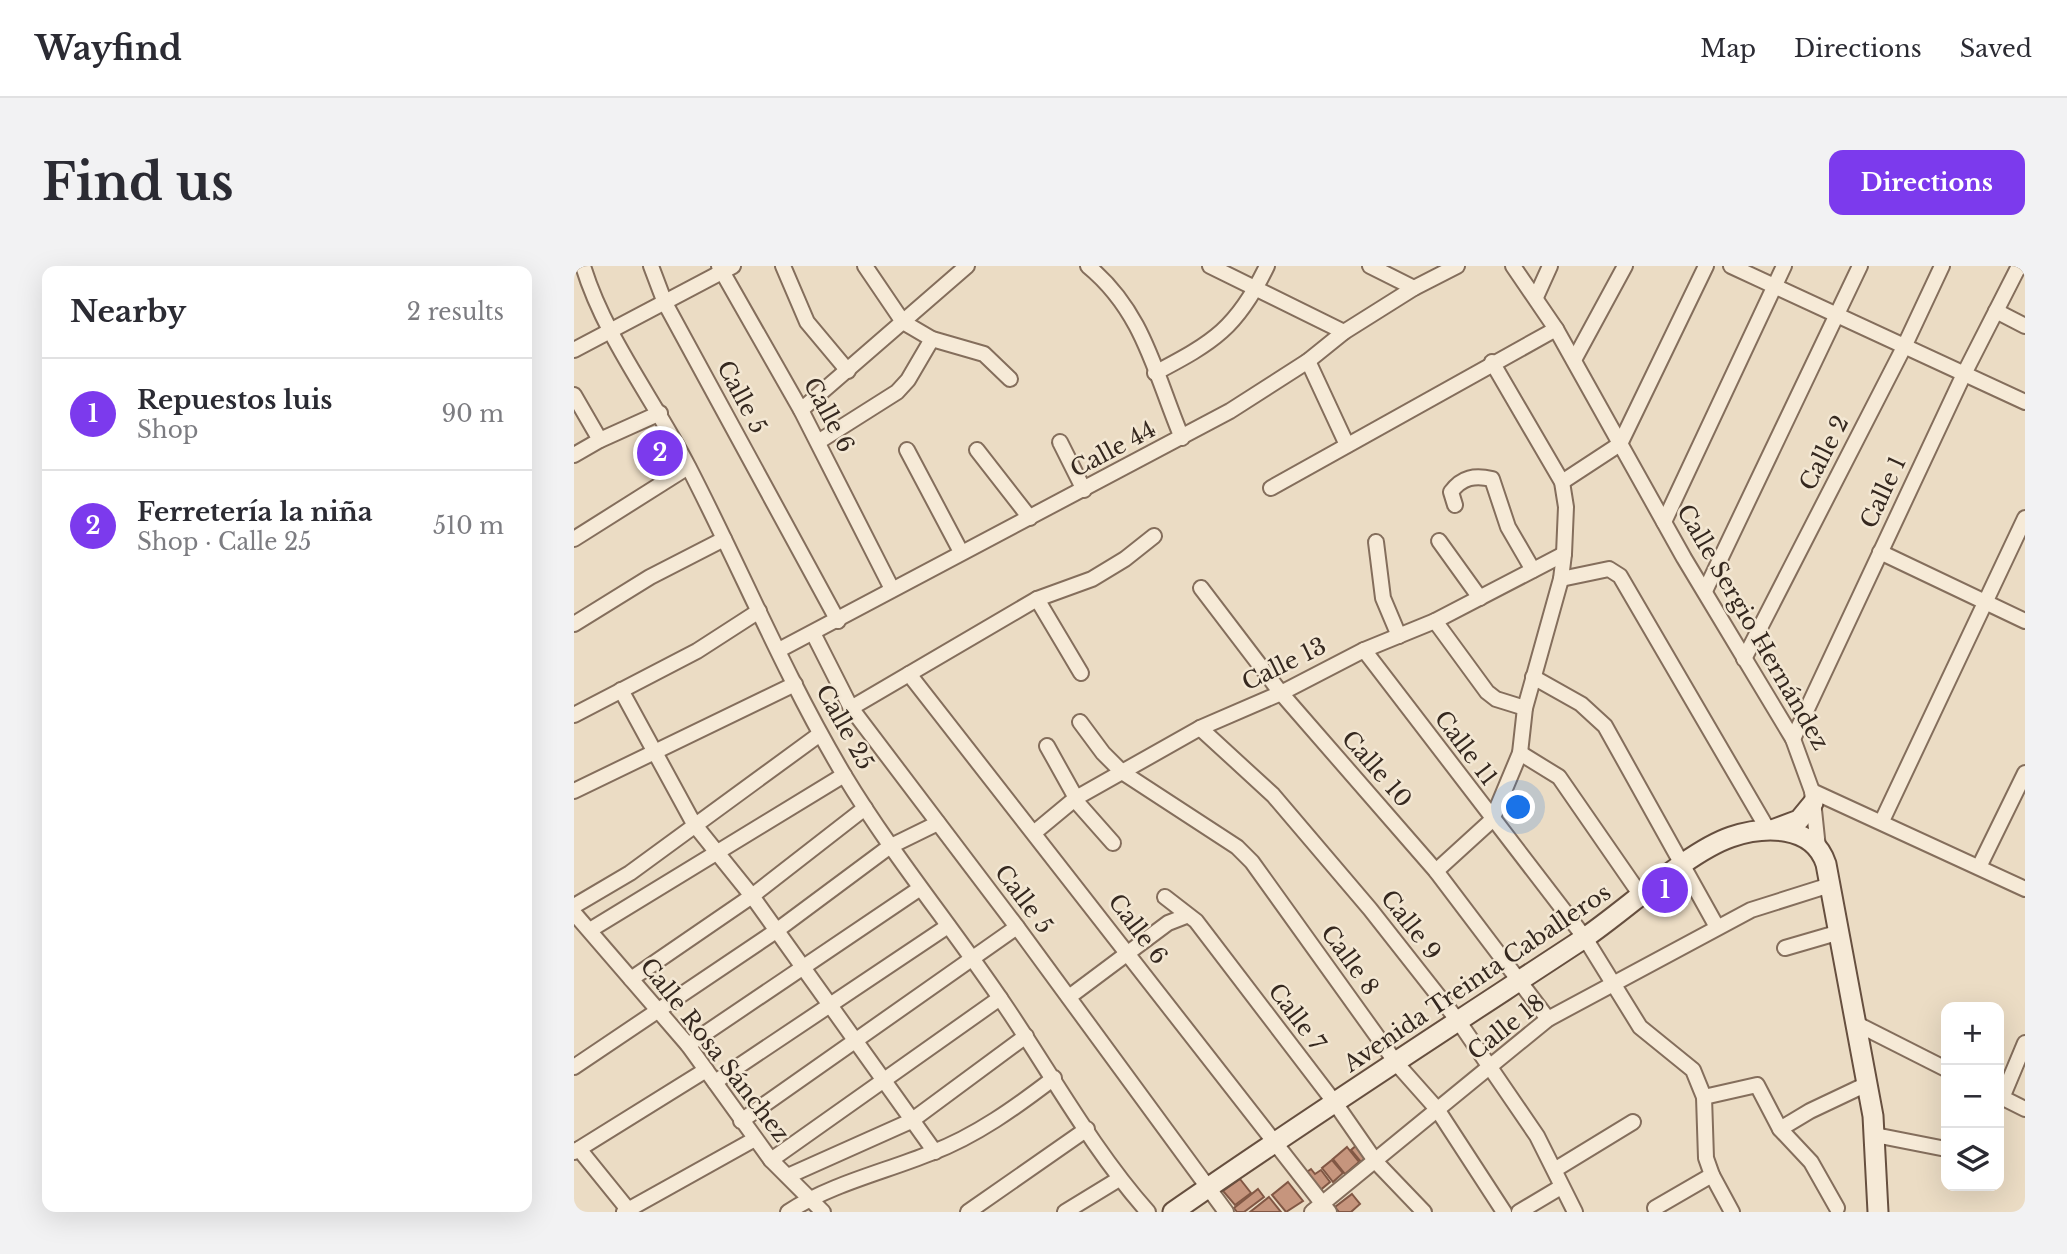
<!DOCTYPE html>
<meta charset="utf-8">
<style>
:root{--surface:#fff;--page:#f2f2f3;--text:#2b2b33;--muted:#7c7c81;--line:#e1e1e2;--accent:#7c3aed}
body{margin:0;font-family:"Libre Baskerville",serif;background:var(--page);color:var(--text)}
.controls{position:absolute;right:21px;bottom:21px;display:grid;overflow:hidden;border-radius:14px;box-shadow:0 7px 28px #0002}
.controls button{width:63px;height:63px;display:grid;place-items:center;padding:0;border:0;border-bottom:2px solid var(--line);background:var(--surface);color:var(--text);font:35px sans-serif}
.you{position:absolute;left:945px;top:542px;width:24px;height:24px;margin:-18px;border:5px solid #fff;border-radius:50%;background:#1a73e8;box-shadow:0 0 0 10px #1a73e833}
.badge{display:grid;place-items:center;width:46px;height:46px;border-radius:50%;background:var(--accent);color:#fff;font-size:23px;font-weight:700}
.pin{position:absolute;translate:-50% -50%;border:4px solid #fff;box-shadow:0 2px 7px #0006}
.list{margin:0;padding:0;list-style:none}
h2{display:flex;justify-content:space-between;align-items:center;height:91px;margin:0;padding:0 28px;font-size:30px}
h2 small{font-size:23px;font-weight:400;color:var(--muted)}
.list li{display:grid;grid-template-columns:46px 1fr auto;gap:21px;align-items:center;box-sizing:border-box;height:112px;padding:0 28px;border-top:2px solid var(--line)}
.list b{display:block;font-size:26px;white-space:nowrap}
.list p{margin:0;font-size:23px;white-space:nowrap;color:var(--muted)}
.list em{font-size:23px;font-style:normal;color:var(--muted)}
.icon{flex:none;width:38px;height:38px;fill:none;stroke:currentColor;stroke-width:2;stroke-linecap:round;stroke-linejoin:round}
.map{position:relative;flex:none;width:1451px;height:946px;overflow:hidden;border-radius:14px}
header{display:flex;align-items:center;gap:42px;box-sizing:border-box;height:98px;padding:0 35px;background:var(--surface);border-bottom:2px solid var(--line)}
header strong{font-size:33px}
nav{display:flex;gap:38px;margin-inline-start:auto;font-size:24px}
.intro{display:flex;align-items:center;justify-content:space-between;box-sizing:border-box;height:168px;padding:0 42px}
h1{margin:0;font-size:49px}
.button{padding:18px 32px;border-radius:14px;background:var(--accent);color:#fff;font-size:24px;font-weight:700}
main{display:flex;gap:42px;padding:0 42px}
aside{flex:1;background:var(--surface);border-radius:14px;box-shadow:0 7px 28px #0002}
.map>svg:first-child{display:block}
</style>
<header>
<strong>Wayfind</strong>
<nav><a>Map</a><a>Directions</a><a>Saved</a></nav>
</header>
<div class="intro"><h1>Find us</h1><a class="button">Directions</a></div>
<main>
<aside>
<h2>Nearby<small>2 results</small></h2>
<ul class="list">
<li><span class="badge">1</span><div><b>Repuestos luis</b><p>Shop</p></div><em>90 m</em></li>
<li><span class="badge">2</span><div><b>Ferretería la niña</b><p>Shop · Calle 25</p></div><em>510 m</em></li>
</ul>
</aside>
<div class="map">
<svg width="1451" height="946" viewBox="0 0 1451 946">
<rect width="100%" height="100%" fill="#ebdcc4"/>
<g fill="#c6957d" stroke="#815744" stroke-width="2">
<polygon points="783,879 793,891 787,896 777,884"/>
<polygon points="773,881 785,896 771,908 759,893"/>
<polygon points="758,894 769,907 759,916 748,902"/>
<polygon points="737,903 741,908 747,904 756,916 744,926 730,908"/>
<polygon points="666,913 677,927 661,939 649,925"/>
<polygon points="714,916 729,935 712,946 698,929"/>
<polygon points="684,923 690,931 670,946 663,946 660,942"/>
<polygon points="778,928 786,938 777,946 765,946 761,941"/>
<polygon points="695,931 707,946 676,946"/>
</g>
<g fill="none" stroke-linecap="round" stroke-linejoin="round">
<defs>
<g id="street">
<path d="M9 0C31 72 81 135 115 202 167 303 211 410 270 509 319 590 379 662 432 741 478 809 519 884 574 946"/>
<polyline points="77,0 91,37 264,355"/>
<polyline points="145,0 227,144 318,323"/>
<polyline points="209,0 233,56 274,105"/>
<polyline points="291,0 329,56 358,73 410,88 436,113"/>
<path d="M514 0C570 46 581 108 608 172"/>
<polyline points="636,0 770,66"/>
<polyline points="796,0 840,22"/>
<polyline points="939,0 982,63 1110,292 1219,473 1238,525 1244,582"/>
<polyline points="1157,0 1451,136"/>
<polyline points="962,31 976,0"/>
<polyline points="1422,45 1451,60"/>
<polyline points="0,84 159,0"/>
<polyline points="1000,94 1051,0"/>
<polyline points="734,95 773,179"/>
<path d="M581 107C640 76 663 62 693 0"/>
<polyline points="0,129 26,174"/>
<polyline points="227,144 393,0"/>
<polyline points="244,176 323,126 334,114 358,73"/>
<polyline points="486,176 510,224"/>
<polyline points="333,184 387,286"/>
<polyline points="403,184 456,252"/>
<polyline points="0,189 26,174 86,147"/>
<polyline points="988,216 1046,178 1132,0"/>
<polyline points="697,222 982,63"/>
<path d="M881 239 877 226C888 211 901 209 918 213L934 261 959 304"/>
<polyline points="1090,256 1210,0"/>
<polyline points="0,273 114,201"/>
<polyline points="865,275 906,332"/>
<polyline points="802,276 809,332 825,370"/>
<polyline points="1306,286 1451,355"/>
<polyline points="987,313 1035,303 1046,310 1193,562"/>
<polyline points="627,322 707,427 862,605 974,753"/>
<polyline points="1131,325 1286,0"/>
<polyline points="463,333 507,407"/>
<polyline points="861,355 913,426 922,433 951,442"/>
<polyline points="0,358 76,311 150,273"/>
<polyline points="239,367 277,442 443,661 652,946"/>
<polyline points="205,384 656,145 734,95 770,66 840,22 883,0"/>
<polyline points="790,384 1011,672 1066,761 1119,804 1130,831 1132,892 1138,909 1158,946"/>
<polyline points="1170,393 1330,81 1368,0"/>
<polyline points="335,408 755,946"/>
<polyline points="959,411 1007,438 1031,460 1143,661"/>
<polyline points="47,424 120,558 178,630 361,886"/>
<polyline points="277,442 463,333 518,313 551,293 580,270"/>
<polyline points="0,449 123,385 185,345"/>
<polyline points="506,456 529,487 548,506 663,581 678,596 823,798 863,843 930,946"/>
<polyline points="626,462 699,529 796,643 885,756 963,870 1001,946"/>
<polyline points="1219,473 1390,108 1445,0"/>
<polyline points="473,480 502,532"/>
<polyline points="946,487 985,511 1068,631"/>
<polyline points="0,525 221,418"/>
<polyline points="1238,525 1451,623"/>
<polyline points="501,534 539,577"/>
<polyline points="1308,555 1451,252"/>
<polyline points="461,566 502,532 626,462 707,427 790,384 861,355 990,288"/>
<polyline points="1405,601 1451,507"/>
<polyline points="862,605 918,554 946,487 951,442 987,313 990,288 992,241 988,216 918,96"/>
<polyline points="591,631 622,655 761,837 802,896 850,946"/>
<polyline points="0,640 56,607 246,468"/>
<polyline points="0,647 114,779 197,894 249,946"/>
<polyline points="16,664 270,509"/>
<polyline points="1211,682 1266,666"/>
<polyline points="57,713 178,630 291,542"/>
<polyline points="495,731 594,657 612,650"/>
<polyline points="1283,758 1372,803"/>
<polyline points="114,779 345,623"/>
<polyline points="0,801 202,665 315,581 364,557"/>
<polyline points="141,816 374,660"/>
<polyline points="1425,830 1451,843"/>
<polyline points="1130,831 1183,819 1206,863 1237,896 1263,942"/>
<polyline points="1428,832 1451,777"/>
<polyline points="167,855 443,661"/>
<polyline points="1206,863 1236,845 1293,818"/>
<polyline points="1301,869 1372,883"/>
<polyline points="5,883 56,946"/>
<polyline points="0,886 132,804"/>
<polyline points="197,894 426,732"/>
<polyline points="982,903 1059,856"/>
<polyline points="214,910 337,855 452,770"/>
<polyline points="1081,942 1138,909"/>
<polyline points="50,946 181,873"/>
<path d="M214 946C257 918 310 906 357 887 402 870 442 841 480 812"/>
<polyline points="394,946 513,863"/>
<polyline points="491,946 545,913"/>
<polyline points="738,946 974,753 1177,644 1256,619"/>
<polyline points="945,946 987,921"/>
</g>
<g id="secondary">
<polyline points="1201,563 1225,554 1239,537"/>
<path d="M599 946C734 852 872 763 1009 673 1051 645 1113 586 1157 571 1190 560 1239 558 1252 598L1299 850 1304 946"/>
</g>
</defs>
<use href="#street" stroke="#846e5c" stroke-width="18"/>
<use href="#secondary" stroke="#664f3f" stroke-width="23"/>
<use href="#street" stroke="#f6ead7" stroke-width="14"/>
<use href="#secondary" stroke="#f6ead7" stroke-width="19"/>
</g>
<g text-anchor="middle" stroke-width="5" stroke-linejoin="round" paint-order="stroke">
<g font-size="23" fill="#35281f" stroke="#f3e7d3">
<text transform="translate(168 131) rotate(62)" y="8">Calle 5</text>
<text transform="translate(255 149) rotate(62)" y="8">Calle 6</text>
<text transform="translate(539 183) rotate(-28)" y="8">Calle 44</text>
<text transform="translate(1250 187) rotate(-63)" y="8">Calle 2</text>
<text transform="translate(1309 226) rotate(-65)" y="8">Calle 1</text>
<text transform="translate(1179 361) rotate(60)" y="8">Calle Sergio Hernández</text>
<text transform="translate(710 398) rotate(-26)" y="8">Calle 13</text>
<text transform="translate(271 461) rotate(61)" y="8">Calle 25</text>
<text transform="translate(892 482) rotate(53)" y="8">Calle 11</text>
<text transform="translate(803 503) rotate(49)" y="8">Calle 10</text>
<text transform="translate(450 633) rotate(53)" y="8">Calle 5</text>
<text transform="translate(837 659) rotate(52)" y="8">Calle 9</text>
<text transform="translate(564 663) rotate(53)" y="8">Calle 6</text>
<text transform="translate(776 694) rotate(54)" y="8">Calle 8</text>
<text transform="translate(903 712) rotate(-34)" y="8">Avenida Treinta Caballeros</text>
<text transform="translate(723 751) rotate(53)" y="8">Calle 7</text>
<text transform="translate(932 761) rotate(-38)" y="8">Calle 18</text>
<text transform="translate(141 784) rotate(52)" y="8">Calle Rosa Sánchez</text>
</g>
</g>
</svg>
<div class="controls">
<button>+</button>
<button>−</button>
<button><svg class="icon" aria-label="layers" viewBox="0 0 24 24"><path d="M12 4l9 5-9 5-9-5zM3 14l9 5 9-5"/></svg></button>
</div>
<div class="you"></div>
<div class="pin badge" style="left:1091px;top:624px">1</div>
<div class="pin badge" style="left:86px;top:187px">2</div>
</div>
</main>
